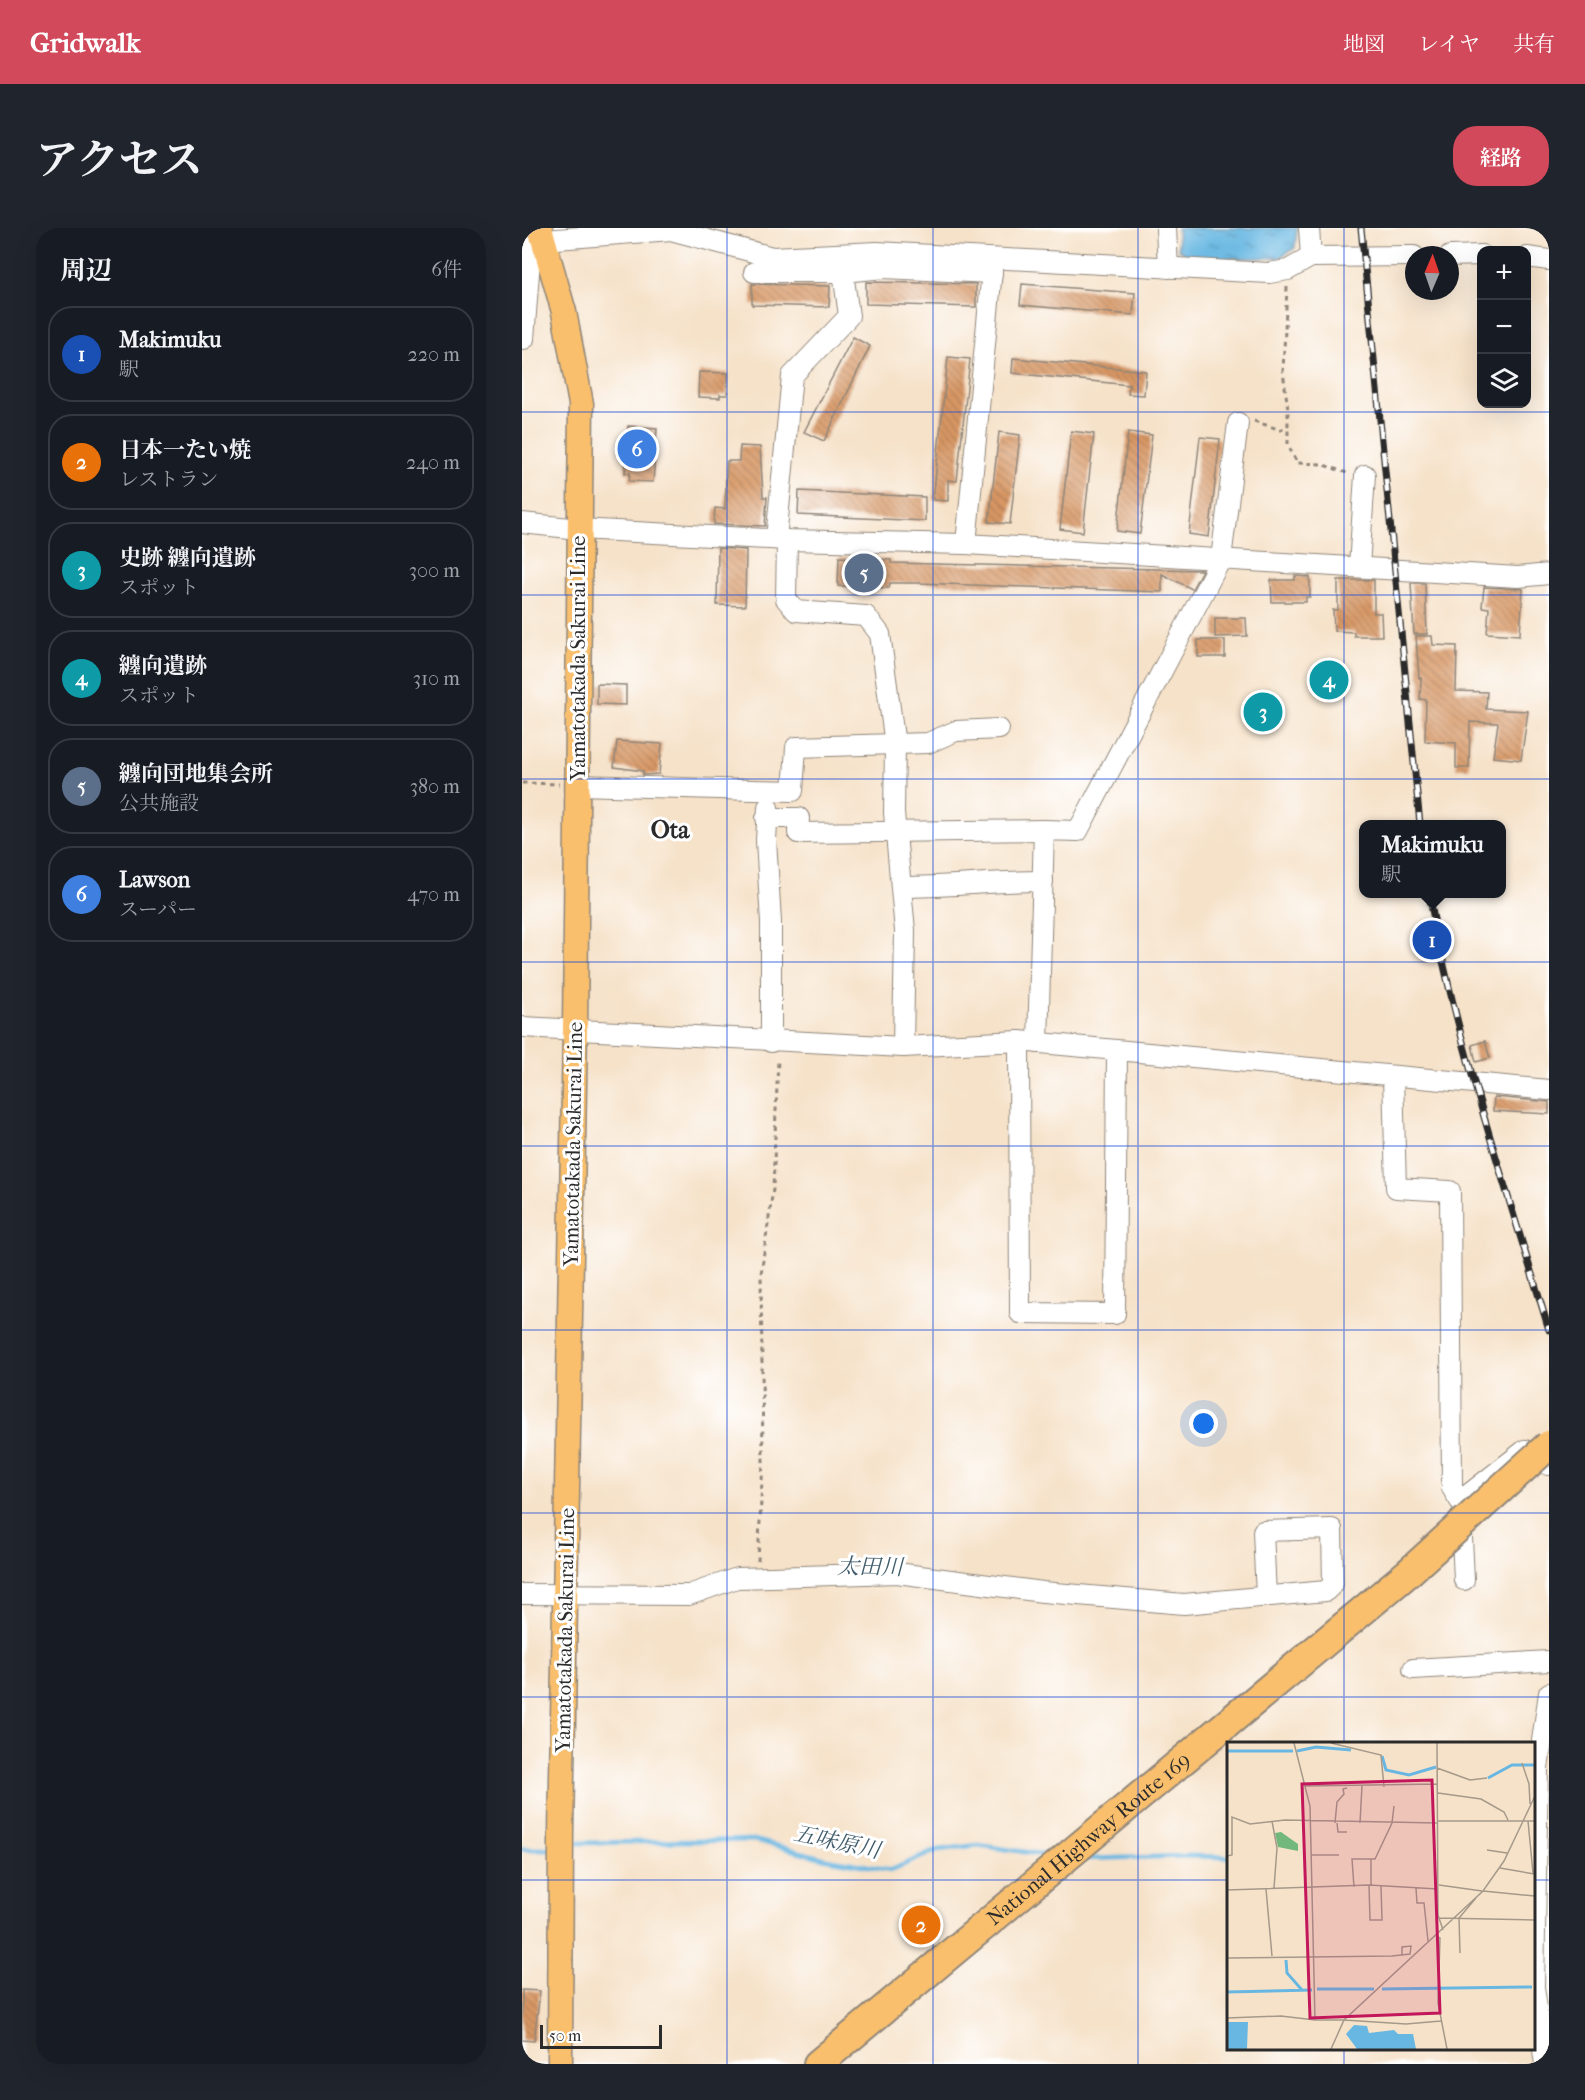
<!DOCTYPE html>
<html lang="ja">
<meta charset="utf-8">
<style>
:root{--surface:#171b24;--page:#20242c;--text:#f1f3f6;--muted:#9ea1a6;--line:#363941;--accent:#d1495b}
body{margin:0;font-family:"IM FELL French Canon","Noto Serif JP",serif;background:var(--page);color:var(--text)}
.controls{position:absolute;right:18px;top:18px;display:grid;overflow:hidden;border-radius:12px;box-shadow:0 6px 24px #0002}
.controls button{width:54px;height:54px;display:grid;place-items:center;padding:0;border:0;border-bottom:2px solid var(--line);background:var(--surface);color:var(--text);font:30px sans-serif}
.compass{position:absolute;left:883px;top:18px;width:54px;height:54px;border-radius:50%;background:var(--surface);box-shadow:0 6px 24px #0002;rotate:2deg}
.scale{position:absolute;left:18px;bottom:15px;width:122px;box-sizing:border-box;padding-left:6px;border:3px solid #2b2b2b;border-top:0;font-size:16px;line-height:21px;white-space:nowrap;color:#2b2b2b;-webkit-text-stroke:4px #fff;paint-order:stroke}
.you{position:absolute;left:682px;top:1196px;width:21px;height:21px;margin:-15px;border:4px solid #fff;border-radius:50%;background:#1a73e8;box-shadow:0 0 0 9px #1a73e833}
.badge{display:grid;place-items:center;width:39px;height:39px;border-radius:50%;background:var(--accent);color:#fff;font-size:20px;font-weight:700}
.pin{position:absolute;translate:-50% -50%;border:3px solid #fff;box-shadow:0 2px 6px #0006}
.popup{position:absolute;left:837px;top:592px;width:147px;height:78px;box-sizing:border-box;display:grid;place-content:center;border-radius:12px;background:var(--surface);filter:drop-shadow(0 2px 4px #0005);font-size:20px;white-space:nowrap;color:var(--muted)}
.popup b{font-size:22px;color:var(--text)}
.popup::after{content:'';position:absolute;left:50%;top:100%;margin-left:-12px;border:12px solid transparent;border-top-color:var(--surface)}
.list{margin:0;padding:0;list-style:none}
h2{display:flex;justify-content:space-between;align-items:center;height:78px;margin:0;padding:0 24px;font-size:26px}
h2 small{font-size:20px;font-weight:400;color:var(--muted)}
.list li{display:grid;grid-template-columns:39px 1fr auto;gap:18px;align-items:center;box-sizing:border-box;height:96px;margin:0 12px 12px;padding:0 12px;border:2px solid var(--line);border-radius:24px}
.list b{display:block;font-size:22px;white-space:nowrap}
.list p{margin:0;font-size:20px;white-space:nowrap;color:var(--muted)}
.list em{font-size:20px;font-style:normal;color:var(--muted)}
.icon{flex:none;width:33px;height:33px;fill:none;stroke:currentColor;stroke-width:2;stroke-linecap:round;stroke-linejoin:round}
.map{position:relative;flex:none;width:1027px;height:1836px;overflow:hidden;border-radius:24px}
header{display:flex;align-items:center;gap:36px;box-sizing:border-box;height:84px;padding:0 30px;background:var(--accent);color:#fff}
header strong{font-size:28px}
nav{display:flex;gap:33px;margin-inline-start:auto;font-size:21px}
.intro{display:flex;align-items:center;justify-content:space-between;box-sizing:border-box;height:144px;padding:0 36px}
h1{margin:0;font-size:42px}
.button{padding:15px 27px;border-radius:24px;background:var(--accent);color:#fff;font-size:21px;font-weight:700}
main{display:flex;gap:36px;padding:0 36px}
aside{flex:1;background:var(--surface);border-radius:24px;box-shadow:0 6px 24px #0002}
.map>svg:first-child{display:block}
</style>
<header>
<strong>Gridwalk</strong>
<nav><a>地図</a><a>レイヤ</a><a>共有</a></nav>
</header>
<div class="intro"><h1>アクセス</h1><a class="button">経路</a></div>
<main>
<aside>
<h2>周辺<small>6件</small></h2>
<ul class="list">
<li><span class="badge" style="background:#1a4fb4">1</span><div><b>Makimuku</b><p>駅</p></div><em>220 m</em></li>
<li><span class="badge" style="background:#e8710a">2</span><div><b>日本一たい焼</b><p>レストラン</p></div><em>240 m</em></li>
<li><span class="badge" style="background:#0f9aa8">3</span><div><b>史跡 纏向遺跡</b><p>スポット</p></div><em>300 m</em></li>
<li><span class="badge" style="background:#0f9aa8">4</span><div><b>纏向遺跡</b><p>スポット</p></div><em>310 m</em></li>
<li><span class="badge" style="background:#5c6f8a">5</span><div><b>纏向団地集会所</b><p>公共施設</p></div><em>380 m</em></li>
<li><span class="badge" style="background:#3f7fe0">6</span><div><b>Lawson</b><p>スーパー</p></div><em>470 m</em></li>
</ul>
</aside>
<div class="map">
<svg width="1027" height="1836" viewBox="0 0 1027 1836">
<defs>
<pattern id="water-ripples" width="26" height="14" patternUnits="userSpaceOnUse" patternTransform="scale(1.5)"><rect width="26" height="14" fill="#68b7e2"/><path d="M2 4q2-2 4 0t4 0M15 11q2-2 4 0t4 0" fill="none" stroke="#5695b7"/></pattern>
<pattern id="building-back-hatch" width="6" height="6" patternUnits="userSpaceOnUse" patternTransform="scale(1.5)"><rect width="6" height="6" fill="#d89764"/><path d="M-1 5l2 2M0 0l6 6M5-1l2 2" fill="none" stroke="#af7b53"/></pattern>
</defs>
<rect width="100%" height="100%" fill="#fff"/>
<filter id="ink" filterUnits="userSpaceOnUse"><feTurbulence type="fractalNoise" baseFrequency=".0167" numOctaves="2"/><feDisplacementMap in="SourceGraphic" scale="12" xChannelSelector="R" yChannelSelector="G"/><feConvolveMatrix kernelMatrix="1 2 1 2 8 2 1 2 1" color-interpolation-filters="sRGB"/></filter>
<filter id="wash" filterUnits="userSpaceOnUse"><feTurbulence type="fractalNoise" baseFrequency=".008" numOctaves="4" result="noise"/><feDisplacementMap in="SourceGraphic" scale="24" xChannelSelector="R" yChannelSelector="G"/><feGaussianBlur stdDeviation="1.35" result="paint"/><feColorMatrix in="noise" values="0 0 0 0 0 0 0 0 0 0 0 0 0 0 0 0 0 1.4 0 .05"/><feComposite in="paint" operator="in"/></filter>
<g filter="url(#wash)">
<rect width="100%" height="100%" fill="#f6e2c9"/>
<polygon fill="url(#water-ripples)" stroke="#4a7186" stroke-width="1.5" points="655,0 775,0 773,20 757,30 670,31 656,21"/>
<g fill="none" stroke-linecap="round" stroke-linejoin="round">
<g stroke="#68b7e2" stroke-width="4.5">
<polyline points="56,1615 232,1612 305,1631 369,1642 416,1622 456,1617 530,1628"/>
<polyline points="0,1621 27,1621"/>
<polyline points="559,1631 669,1628 706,1629"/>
</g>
</g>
<g id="blocks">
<g fill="url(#building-back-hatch)">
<polygon points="344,54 454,56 454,79 344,76"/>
<polygon points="230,56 308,58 307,79 230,77"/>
<polygon points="500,56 613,65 611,87 498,77"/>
<polygon points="331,109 348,118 302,213 282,204"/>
<polygon points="426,129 448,131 435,253 426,252 426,273 411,272"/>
<polygon points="491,130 624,143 622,167 606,166 607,157 490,145"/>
<polygon points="177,144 206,145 205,167 198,167 198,170 176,169"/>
<polygon points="106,198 135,200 131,254 107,253 108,245 103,245"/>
<polygon points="549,203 572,206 561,304 538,301"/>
<polygon points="477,204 498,207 488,296 467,294"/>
<polygon points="606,204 630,207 618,306 595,303"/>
<polygon points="678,209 698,211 687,309 667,306"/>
<polygon points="218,218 238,219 241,269 245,269 243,298 192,296 193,280 203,281 205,233 217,233"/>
<polygon points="277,263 403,269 403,293 276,287"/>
<polygon points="196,320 224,322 223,378 195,377"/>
<polygon points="317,329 369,332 369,335 680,342 670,361 640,346 640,364 396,355 368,355 367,360 316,358"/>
<polygon points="773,348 788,349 788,369 784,369 784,374 750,374 749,352 773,352"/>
<polygon points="816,352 852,352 852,385 859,385 860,408 832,408 832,404 812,403 811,382 816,382"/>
<polygon points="889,355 903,355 905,406 892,406"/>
<polygon points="962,359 1001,361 998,407 965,405 967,380 960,379"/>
<polygon points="693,390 724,390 725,408 693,409"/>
<polygon points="894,408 910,408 911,417 935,418 934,463 965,464 964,481 1006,483 999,532 971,529 976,495 948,494 947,540 934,540 934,515 903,513 904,472 898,471 899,450 897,450"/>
<polygon points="703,412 703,429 676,429 676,412"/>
<polygon points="75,456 104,457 104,477 75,476"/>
<polygon points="95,513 140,516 137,546 121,547 121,543 92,539"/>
<polygon points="963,813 968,830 954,834 950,817"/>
<polygon points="972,869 1027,874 1027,886 971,883"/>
<polygon points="0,1762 18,1763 12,1813 0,1812"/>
</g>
</g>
</g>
<g filter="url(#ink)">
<use href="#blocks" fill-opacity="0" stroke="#90867a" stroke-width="1.5"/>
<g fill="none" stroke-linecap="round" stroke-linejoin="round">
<defs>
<g id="minor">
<polyline points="644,0 646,40"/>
<polyline points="787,0 789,29"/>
<polyline points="928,28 960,27"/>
<polyline points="1005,29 1027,32"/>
<polyline points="232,44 321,44"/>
<polyline points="2,111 9,18 22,12 149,2 250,29 355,24 747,45 766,42 789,29 892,28"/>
<polyline points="0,295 57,301 265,312 444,316 996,349 1027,346"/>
<polyline points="254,311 270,148 327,88 321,44 362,40 470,45"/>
<polyline points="265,312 264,371 274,383 344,388 358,406 373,517 372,585 383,703 381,819"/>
<polyline points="444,316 471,32"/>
<polyline points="837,339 843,247"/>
<polyline points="55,557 271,563 274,519 406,515 434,503 477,501"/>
<polyline points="246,579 244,612 249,694 249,814"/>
<polyline points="244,590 277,590 276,605 522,602"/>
<path d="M380 659C427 659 473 653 521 653"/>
<polyline points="0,799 381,819 497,813 1027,862"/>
<polyline points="497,813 498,1085 593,1086 595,823"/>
<polyline points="516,815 522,602 556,603 699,331 716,195"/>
<polyline points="871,848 874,960 928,963 930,1260 938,1273 1003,1222 1027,1237"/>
<polyline points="939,1288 942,1352"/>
<polyline points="0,1366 167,1367 215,1350 375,1345 521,1364 662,1376 804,1363 811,1356 810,1301 741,1303 744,1368"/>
<polyline points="891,1441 1027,1433"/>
<polyline points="1023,1836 1012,1759 1016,1540 1027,1465"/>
</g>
<polyline id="major" points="18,0 42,84 59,176 53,801 39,1605 38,1836"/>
<g id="highway">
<path id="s1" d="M296 1836 886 1345"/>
</g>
</defs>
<use href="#minor" stroke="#90867a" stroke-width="22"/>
<use href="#major" stroke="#90867a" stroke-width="27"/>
<use href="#highway" stroke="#90867a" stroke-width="32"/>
<g stroke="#90867a" stroke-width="3" stroke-dasharray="4.5 4.5" stroke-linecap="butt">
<polyline points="765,59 761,143 766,182 766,217 775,235 799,236 825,245"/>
<polyline points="732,193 759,202 766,197"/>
<polyline points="0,555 37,556"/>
<polyline points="236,1333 241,1233 239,1046 251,961 256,831"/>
</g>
<use href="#minor" stroke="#fff" stroke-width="20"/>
<use href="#major" stroke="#f9bf6d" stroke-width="24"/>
<use href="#highway" stroke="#f9bf6d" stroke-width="28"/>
<defs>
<g id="rail">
<polyline points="839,0 898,596"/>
<path d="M907 666C935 816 983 956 1027 1102"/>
</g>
</defs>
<use href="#rail" stroke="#2b2b2b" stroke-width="7"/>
<use href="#rail" stroke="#fff" stroke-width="4.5" stroke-dasharray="14" stroke-linecap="butt"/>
<defs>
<polyline id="highway-bridge" points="886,1345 1027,1217"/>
</defs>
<use href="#highway-bridge" stroke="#90867a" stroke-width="32" stroke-linecap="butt"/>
<use href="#highway-bridge" stroke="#f9bf6d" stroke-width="28"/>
</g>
</g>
<path fill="none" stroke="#1d4ed8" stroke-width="1.5" stroke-opacity="0.55" d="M205 0V1836M411 0V1836M616 0V1836M822 0V1515M0 184H1027M0 367H1027M0 551H1027M0 734H1027M0 918H1027M0 1102H1027M0 1285H1027M0 1469H1027M0 1652H706M1011 1652H1027M822 1820V1836"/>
<g text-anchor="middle" stroke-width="6" stroke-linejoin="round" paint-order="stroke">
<g font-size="21" fill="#2b2b2b" stroke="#fff">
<text transform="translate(56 430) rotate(-90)" y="7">Yamatotakada Sakurai Line</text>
<text transform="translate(51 916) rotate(-89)" y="7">Yamatotakada Sakurai Line</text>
<text transform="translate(43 1402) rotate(-89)" y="7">Yamatotakada Sakurai Line</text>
<text dy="7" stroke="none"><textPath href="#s1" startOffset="352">National Highway Route 169</textPath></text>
</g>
<g font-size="22" font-style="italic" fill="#405c6b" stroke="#fff">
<text transform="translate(348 1338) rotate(1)" y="8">太田川</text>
<text transform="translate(315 1613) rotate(12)" y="8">五味原川</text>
</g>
<g font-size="24" font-weight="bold" fill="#2b2b2b" stroke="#fff">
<text x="148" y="610">Ota</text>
</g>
</g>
<g transform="translate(705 1514)">
<rect width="308" height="308" fill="#f6e2c9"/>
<path d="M54 90 71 102V109L51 105 48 91Z" fill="#72b87d"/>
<path d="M0 280H21L20 307H0ZM127 283 140 284 142 291 167 288 171 292H186L189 307H130L119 292Z" fill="#68b7e2"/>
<path fill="none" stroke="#68b7e2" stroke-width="3" d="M0 9H66M70 9 89 5 124 8M155 14 159 28 182 33 209 25M261 36 285 23H308M59 218 60 231 75 248M90 247H147M155 247 305 245M0 250 85 248"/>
<path fill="none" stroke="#a5998a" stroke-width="1.5" d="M67 1 83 64 88 278H117M104 1 154 13 157 45M210 1 211 173 216 188M295 21 302 42 303 62M210 26 243 38 260 36M78 44 210 42M211 51 254 57 277 70 281 78M45 79 50 106 47 146M211 79H308M301 79 306 131M108 81 110 60 117 52 116 47 120 46M110 81 111 90H120M133 81 135 44M260 108 280 111M84 113H112M0 114 5 113V75L23 82 58 78 211 81M273 126 307 132M142 143 143 178H155L154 144M212 143 255 149M144 144V117H148L165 81 167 64M127 145 125 117H144M189 146 190 161H197L201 199M39 147 45 214M0 148 142 143 211 147M256 149 308 154M212 176 308 178M209 194 213 196 211 261 220 307M233 211 232 176 249 156M0 216 165 214 183 212 184 204 175 205V213M0 276 54 274 88 278M117 278 179 282 214 279M104 307 117 278 256 149 277 119 308 54"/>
<path fill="#c2185b" fill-opacity="0.15" stroke="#c2185b" stroke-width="3" d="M205 38 213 271 83 276 75 42Z"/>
<rect width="308" height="308" fill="none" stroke="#2b2b2b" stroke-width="3"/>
</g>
</svg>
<div class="controls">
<button>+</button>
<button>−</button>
<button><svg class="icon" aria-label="layers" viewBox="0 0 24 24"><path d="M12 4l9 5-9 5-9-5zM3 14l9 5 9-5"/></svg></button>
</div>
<svg class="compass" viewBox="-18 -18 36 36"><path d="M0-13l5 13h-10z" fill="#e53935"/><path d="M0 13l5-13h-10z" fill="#9ea1a6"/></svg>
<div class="scale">50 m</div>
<div class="you"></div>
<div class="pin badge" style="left:910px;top:712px;background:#1a4fb4">1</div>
<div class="popup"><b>Makimuku</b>駅</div>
<div class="pin badge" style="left:399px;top:1697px;background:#e8710a">2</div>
<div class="pin badge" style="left:741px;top:484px;background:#0f9aa8">3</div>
<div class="pin badge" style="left:807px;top:452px;background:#0f9aa8">4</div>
<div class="pin badge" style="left:342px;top:345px;background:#5c6f8a">5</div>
<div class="pin badge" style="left:115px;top:221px;background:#3f7fe0">6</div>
</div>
</main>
